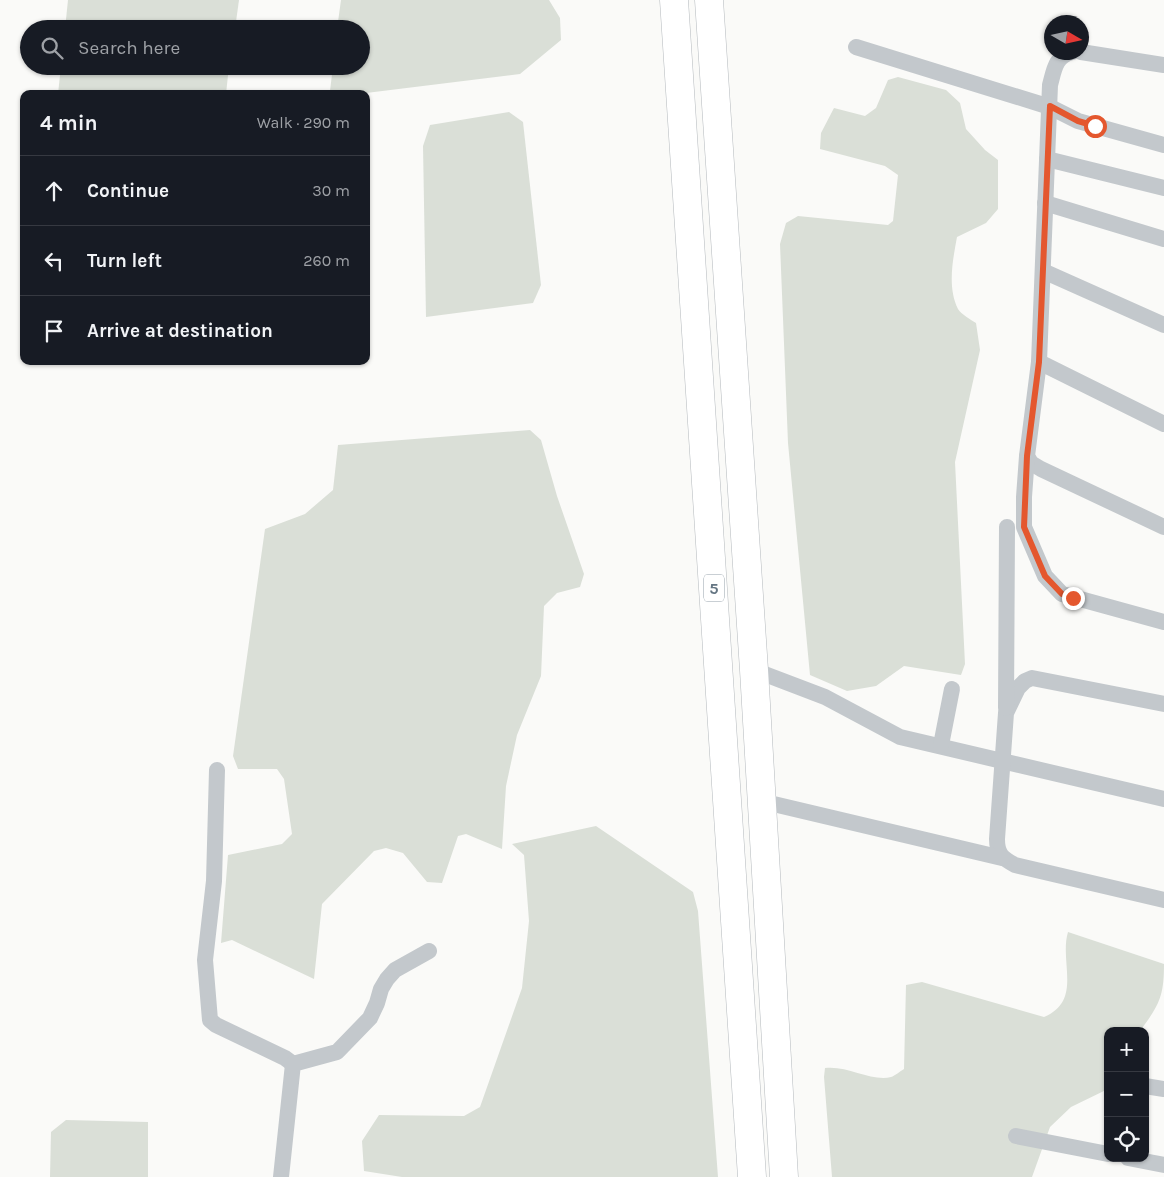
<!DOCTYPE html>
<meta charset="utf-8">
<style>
:root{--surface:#171b24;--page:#20242c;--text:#f1f3f6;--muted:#9ea1a6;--line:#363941}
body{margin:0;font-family:Karla,sans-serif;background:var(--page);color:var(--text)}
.controls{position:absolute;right:15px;bottom:15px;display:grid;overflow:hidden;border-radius:10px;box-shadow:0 1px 4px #0004}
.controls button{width:45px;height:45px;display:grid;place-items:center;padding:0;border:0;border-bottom:1px solid var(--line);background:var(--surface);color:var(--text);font:25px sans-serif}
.compass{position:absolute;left:1044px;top:15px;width:45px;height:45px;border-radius:50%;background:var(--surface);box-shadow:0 1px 4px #0004;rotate:99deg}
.stop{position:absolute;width:15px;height:15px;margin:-11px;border:4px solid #e4572e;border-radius:50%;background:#fff}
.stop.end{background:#e4572e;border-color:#fff;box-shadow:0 1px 5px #0008}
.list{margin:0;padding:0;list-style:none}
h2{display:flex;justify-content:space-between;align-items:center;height:65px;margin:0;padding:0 20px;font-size:21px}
h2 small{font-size:16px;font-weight:400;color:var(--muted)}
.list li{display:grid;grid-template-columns:32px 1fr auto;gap:15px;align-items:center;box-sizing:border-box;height:70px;padding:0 20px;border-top:1px solid var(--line)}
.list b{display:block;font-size:19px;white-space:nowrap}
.list em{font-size:16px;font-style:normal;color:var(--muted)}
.icon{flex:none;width:28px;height:28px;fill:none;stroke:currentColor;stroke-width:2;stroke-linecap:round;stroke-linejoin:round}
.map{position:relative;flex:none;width:1164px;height:1177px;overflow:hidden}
.search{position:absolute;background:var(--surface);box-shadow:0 1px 4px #0004;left:20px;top:20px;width:350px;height:55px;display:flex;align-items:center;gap:12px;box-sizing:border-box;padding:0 18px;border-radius:28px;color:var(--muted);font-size:19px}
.panel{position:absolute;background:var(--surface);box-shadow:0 1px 4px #0004;left:20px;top:90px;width:350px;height:275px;border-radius:10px}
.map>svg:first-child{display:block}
</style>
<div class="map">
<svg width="1164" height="1177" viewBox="0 0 1164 1177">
<rect width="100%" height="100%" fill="#fafaf8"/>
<g fill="#dadfd7">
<polygon points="68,0 239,0 235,29 65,29"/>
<polygon points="341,0 549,0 560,18 561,40 520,74 358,94 339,94 330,91 333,66 361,66 361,29 337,29"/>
<polygon points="61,66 229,66 226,94 58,94"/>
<path d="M898 77 946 90 960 103 966 129 985 150 998 160V209L986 223 957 237C953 259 947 287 958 309 961 314 971 320 976 323L980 350 955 462 965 664 961 675 904 666 876 686 847 691 810 675 788 443 780 244 786 223 798 216 888 225 893 221 898 175 885 166 820 149 821 133 834 108 865 116 876 108 888 80Z"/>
<polygon points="509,112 523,122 541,285 533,303 426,317 423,146 430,125"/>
<polygon points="530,430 541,440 557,496 584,574 580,587 557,593 544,606 541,676 517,735 506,786 502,849 466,834 458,836 442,883 427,882 403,853 386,848 374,851 322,904 314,979 232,940 221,943 228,855 282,844 292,834 284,779 277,769 238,769 233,756 265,529 305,514 333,490 338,445"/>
<polygon points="596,826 693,892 698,911 718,1177 402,1177 364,1171 362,1141 379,1115 464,1116 480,1107 522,988 529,921 524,855 512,844"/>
<path d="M1068 932 1164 964C1164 997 1159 1005 1140 1031H1108V1089L1071 1107 1050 1127 1032 1177H832L824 1077 825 1068C847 1065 872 1082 891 1077 895 1076 900 1071 904 1069L906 985 922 982 1044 1017C1083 1000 1059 962 1068 932Z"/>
<polygon points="66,1120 148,1122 148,1177 50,1177 51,1132"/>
</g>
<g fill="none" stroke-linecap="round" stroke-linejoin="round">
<defs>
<g id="highway">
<polyline points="674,0 752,1177"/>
<polyline points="709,0 754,670 784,1177"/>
</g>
</defs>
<use href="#highway" stroke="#b4b9bd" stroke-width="29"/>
<g stroke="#c3c8cc" stroke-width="16">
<polyline points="856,47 1050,107 1078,121 1164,145"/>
<path d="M1072 52C1055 56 1054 71 1050 85L1039 362 1027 456 1031 463 1041 469 1164 527"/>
<polyline points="1081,52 1164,65"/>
<polyline points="1047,159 1164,188"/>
<polyline points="1045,203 1164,239"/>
<polyline points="1043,271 1164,325"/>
<polyline points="1039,362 1164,424"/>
<polyline points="1027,456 1024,497 1024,527 1045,576 1062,594 1164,622"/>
<polyline points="754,670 825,697 900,737 1164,799"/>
<path d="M1164 704 1032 678 1025 681 1018 688 1006 713 997 839C997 854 1002 858 1015 865L1164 900"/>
<polyline points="1006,708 1007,527"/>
<polyline points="941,745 952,689"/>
<polyline points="217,770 214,881 205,960 210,1020 216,1025 285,1058 293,1064"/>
<polyline points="761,801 1002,858"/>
<polyline points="1145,1086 1164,1089"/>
<polyline points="1016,1136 1108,1154"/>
<polyline points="1128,1158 1164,1165"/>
<polyline points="281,1177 293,1064 337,1052 370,1018 377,1003 381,989 387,979 395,970 429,951"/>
</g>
<use href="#highway" stroke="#fff" stroke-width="28"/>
</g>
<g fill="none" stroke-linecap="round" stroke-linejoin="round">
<polyline stroke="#e4572e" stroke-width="6" points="1073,598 1062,594 1045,576 1024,527 1027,456 1039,362 1050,106 1078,121 1095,126"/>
</g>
<g text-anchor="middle" stroke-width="5" stroke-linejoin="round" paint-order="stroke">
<rect fill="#fff" stroke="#939fa8" stroke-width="1" x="704" y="574.5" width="20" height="27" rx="4"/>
<g font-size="16" font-weight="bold" fill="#657683">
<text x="714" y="594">5</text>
</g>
</g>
</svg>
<div class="controls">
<button>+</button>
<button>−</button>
<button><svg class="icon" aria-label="locate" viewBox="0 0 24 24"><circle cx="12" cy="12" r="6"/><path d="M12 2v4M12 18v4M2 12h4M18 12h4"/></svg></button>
</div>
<svg class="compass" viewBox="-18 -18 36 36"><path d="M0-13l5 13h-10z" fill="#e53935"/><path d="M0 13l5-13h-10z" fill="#9ea1a6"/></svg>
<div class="stop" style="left:1095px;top:126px"></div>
<div class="stop end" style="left:1073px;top:598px"></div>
<div class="search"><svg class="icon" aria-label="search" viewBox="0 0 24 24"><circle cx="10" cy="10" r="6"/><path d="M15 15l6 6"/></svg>Search here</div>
<section class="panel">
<h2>4 min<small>Walk · 290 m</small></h2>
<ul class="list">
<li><svg class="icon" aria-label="ahead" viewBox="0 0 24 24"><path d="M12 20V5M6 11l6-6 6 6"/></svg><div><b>Continue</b></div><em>30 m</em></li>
<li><svg class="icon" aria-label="left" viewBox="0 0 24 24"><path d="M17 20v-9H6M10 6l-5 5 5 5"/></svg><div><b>Turn left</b></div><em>260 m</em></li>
<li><svg class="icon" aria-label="arrive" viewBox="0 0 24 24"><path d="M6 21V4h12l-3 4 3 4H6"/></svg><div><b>Arrive at destination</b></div></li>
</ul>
</section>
</div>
